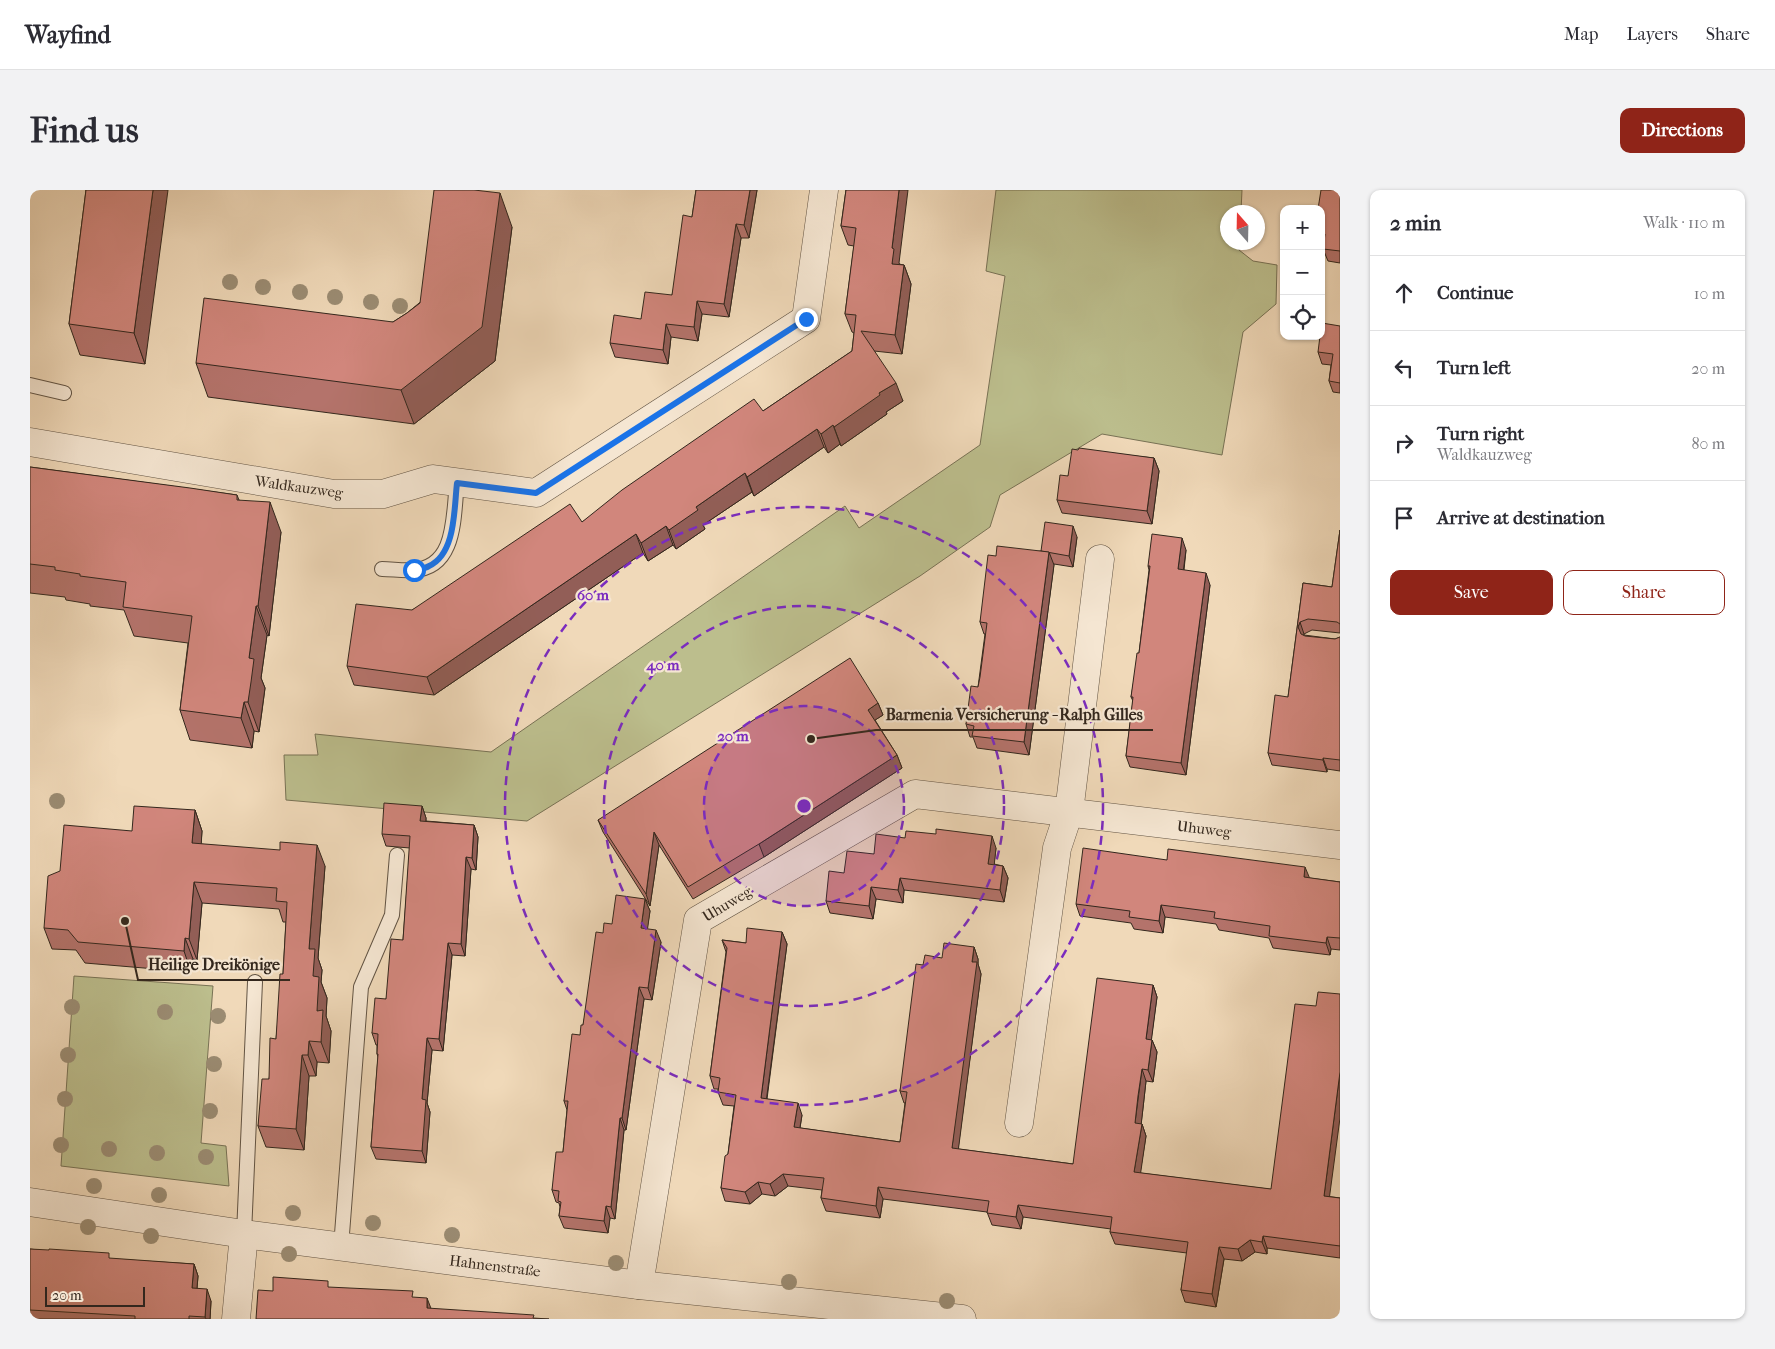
<!DOCTYPE html>
<meta charset="utf-8">
<style>
:root{--surface:#fff;--page:#f2f2f3;--text:#2b2b33;--muted:#7c7c81;--line:#e1e1e2;--accent:#8f2418}
body{margin:0;font-family:"IM FELL French Canon",serif;background:var(--page);color:var(--text)}
.controls{position:absolute;right:15px;top:15px;display:grid;overflow:hidden;border-radius:10px;box-shadow:0 1px 4px #0004}
.controls button{width:45px;height:45px;display:grid;place-items:center;padding:0;border:0;border-bottom:1px solid var(--line);background:var(--surface);color:var(--text);font:25px sans-serif}
.compass{position:absolute;left:1190px;top:15px;width:45px;height:45px;border-radius:50%;background:var(--surface);box-shadow:0 1px 4px #0004;rotate:340deg}
.scale{position:absolute;left:15px;bottom:12px;width:100px;box-sizing:border-box;padding-left:5px;border:2px solid #33271d;border-top:0;font-size:14px;line-height:18px;white-space:nowrap;color:#33271d;-webkit-text-stroke:4px #f5e6d2;paint-order:stroke}
.stop{position:absolute;width:15px;height:15px;margin:-11px;border:4px solid #1a73e8;border-radius:50%;background:#fff}
.stop.end{background:#1a73e8;border-color:#fff;box-shadow:0 1px 5px #0008}
.list{margin:0;padding:0;list-style:none}
h2{display:flex;justify-content:space-between;align-items:center;height:65px;margin:0;padding:0 20px;font-size:21px}
h2 small{font-size:16px;font-weight:400;color:var(--muted)}
.list li{display:grid;grid-template-columns:32px 1fr auto;gap:15px;align-items:center;box-sizing:border-box;height:75px;padding:0 20px;border-top:1px solid var(--line)}
.list b{display:block;font-size:19px;white-space:nowrap}
.list p{margin:0;font-size:16px;white-space:nowrap;color:var(--muted)}
.list em{font-size:16px;font-style:normal;color:var(--muted)}
.actions{display:flex;gap:10px;padding:15px 20px}
.actions a{flex:1;padding:11px 0;border:1px solid var(--accent);border-radius:10px;text-align:center;font-size:18px;color:var(--accent)}
.actions .main{background:var(--accent);color:#fff}
.icon{flex:none;width:28px;height:28px;fill:none;stroke:currentColor;stroke-width:2;stroke-linecap:round;stroke-linejoin:round}
.map{position:relative;flex:none;width:1310px;height:1129px;overflow:hidden;border-radius:10px}
header{display:flex;align-items:center;gap:30px;box-sizing:border-box;height:70px;padding:0 25px;background:var(--surface);border-bottom:1px solid var(--line)}
header strong{font-size:24px}
nav{display:flex;gap:28px;margin-inline-start:auto;font-size:18px}
.intro{display:flex;align-items:center;justify-content:space-between;box-sizing:border-box;height:120px;padding:0 30px}
h1{margin:0;font-size:35px}
.button{padding:12px 22px;border-radius:10px;background:var(--accent);color:#fff;font-size:18px;font-weight:700}
main{display:flex;gap:30px;padding:0 30px}
aside{flex:1;background:var(--surface);border-radius:10px;box-shadow:0 1px 4px #0004}
.map>svg:first-child{display:block}
</style>
<header>
<strong>Wayfind</strong>
<nav><a>Map</a><a>Layers</a><a>Share</a></nav>
</header>
<div class="intro"><h1>Find us</h1><a class="button">Directions</a></div>
<main>
<div class="map">
<svg width="1310" height="1129" viewBox="0 0 1310 1129">
<rect width="100%" height="100%" fill="#f0d9b9"/>
<filter id="stains"><feTurbulence type="fractalNoise" baseFrequency=".004" numOctaves="4"/><feColorMatrix values="0 0 0 0 .2 0 0 0 0 .09 0 0 0 0 .02 0 0 0 .5 -.17"/></filter>
<radialGradient id="worn" r=".72"><stop offset=".6" stop-color="#630" stop-opacity="0"/><stop offset="1" stop-color="#630" stop-opacity=".3"/></radialGradient>
<g fill="#bcbe8d" stroke="#787255">
<polygon points="966,0 1212,0 1211,22 1198,22 1198,52 1209,53 1209,60 1223,71 1247,75 1246,114 1213,142 1192,265 1072,244 970,305 960,337 890,386 497,631 256,610 254,565 288,565 285,544 461,562 815,316 829,338 950,255 975,86 956,81"/>
<polygon points="44,786 183,796 171,953 196,956 199,996 31,976"/>
</g>
<g fill="none" stroke-linecap="round" stroke-linejoin="round">
<defs>
<g id="lane">
<polyline points="0,195 34,203"/>
<path d="M352 379C362 379 373 381 383 380 427 378 423 325 427 293"/>
<polyline points="214,1044 225,792"/>
<polyline points="311,1057 331,797 362,725 367,665"/>
</g>
<g id="street">
<polyline points="0,252 304,304 353,304 403,289 506,303 776,129 794,0"/>
<polyline points="989,933 1027,658 1039,622 1070,369"/>
<polyline points="0,1012 214,1044 609,1095 932,1129"/>
<polyline points="609,1095 668,730 885,604 1310,655"/>
<polyline points="206,1129 214,1044"/>
</g>
</defs>
<use href="#lane" stroke="#625444" stroke-width="16"/>
<use href="#street" stroke="#625444" stroke-width="29"/>
<use href="#lane" stroke="#f5e6d2" stroke-width="14"/>
<use href="#street" stroke="#f5e6d2" stroke-width="28"/>
</g>
<g fill="#9b8c73">
<circle cx="200" cy="92" r="8"/>
<circle cx="233" cy="97" r="8"/>
<circle cx="270" cy="102" r="8"/>
<circle cx="305" cy="107" r="8"/>
<circle cx="341" cy="112" r="8"/>
<circle cx="370" cy="116" r="8"/>
<circle cx="27" cy="611" r="8"/>
<circle cx="42" cy="817" r="8"/>
<circle cx="135" cy="822" r="8"/>
<circle cx="188" cy="826" r="8"/>
<circle cx="38" cy="865" r="8"/>
<circle cx="184" cy="874" r="8"/>
<circle cx="35" cy="909" r="8"/>
<circle cx="180" cy="921" r="8"/>
<circle cx="31" cy="955" r="8"/>
<circle cx="79" cy="959" r="8"/>
<circle cx="127" cy="963" r="8"/>
<circle cx="176" cy="967" r="8"/>
<circle cx="64" cy="996" r="8"/>
<circle cx="129" cy="1005" r="8"/>
<circle cx="263" cy="1023" r="8"/>
<circle cx="343" cy="1033" r="8"/>
<circle cx="58" cy="1037" r="8"/>
<circle cx="422" cy="1045" r="8"/>
<circle cx="121" cy="1046" r="8"/>
<circle cx="259" cy="1064" r="8"/>
<circle cx="586" cy="1073" r="8"/>
<circle cx="759" cy="1092" r="8"/>
<circle cx="917" cy="1111" r="8"/>
</g>
<g fill="#b4736b" stroke="#33271d">
<polygon points="56,0 115,174 50,165 39,134"/>
<polygon points="666,0 727,0 719,48 711,48 699,127 672,124 668,151 641,147 638,174 585,167 580,153 642,105 662,27"/>
<polygon points="816,0 869,74 874,75 881,94 872,164 844,161 873,211 856,222 857,224 811,256 810,254 798,263 794,257 724,306 722,302 673,335 675,339 646,359 643,355 618,371 613,363 404,505 324,495 317,476 382,420 552,332 733,221 822,161 824,143 822,142 815,124 824,56 818,55 811,36"/>
<polygon points="1310,0 1310,73 1298,71 1293,59 1294,53 1291,46 1291,19"/>
<polygon points="482,37 465,171 384,234 178,207 166,173 363,132 377,123"/>
<polygon points="1310,136 1310,203 1303,202 1299,191 1301,175 1292,174 1288,162"/>
<polygon points="1048,260 1124,268 1129,281 1122,334 1032,323 1027,310 1038,286"/>
<polygon points="0,277 207,305 209,310 251,342 239,446 237,445 231,488 235,498 232,521 229,542 224,541 222,558 160,550 150,520 158,453 104,446 94,420 60,416 60,414 36,410 35,407 0,403"/>
<polygon points="1310,340 1310,443 1282,440 1274,444 1274,445 1305,449 1310,447 1310,581 1297,579 1297,582 1242,575 1238,563 1258,507 1273,393 1302,397"/>
<polygon points="1047,347 1043,377 1024,374 999,565 947,558 943,547 940,547 936,534 948,497 955,444 954,444 950,432 966,366 1011,361"/>
<polygon points="1156,360 1154,380 1180,395 1156,585 1100,577 1096,566 1103,511 1101,507 1109,463 1119,380 1118,376"/>
<polygon points="848,513 853,525 845,530 867,565 872,578 734,667 663,709 629,655 620,716 573,642 568,630"/>
<polygon points="392,616 396,628 396,631 444,635 448,647 446,680 441,679 435,766 422,765 413,861 402,860 397,913 400,922 396,973 346,969 341,957 348,867 347,864 347,855 346,855 342,843 356,809 373,750 380,658 356,656 352,644"/>
<polygon points="165,620 172,641 171,654 295,676 288,768 292,780 291,792 297,808 296,826 301,841 299,873 287,872 286,886 279,886 274,960 236,957 228,936 239,889 246,849 253,784 256,732 253,732 249,719 172,713 167,770 163,769 161,782 55,773 46,760 22,759 14,738 102,641"/>
<polygon points="966,658 964,674 973,676 978,688 974,712 874,700 873,713 846,709 843,729 800,723 796,711 814,683 844,664"/>
<polygon points="1279,688 1310,692 1310,760 1301,759 1300,765 1243,758 1239,748 1189,740 1186,734 1135,727 1133,743 1104,739 1101,733 1050,726 1046,714"/>
<polygon points="615,709 620,721 617,739 631,752 622,810 614,809 596,940 594,940 585,1029 580,1028 578,1043 534,1038 529,1026 530,1017 529,1013 526,1012 522,1000 533,962 537,920 534,911 553,835 573,743 582,734"/>
<polygon points="752,742 757,754 737,909 772,925 770,938 870,952 875,913 874,913 870,901 893,775 944,757 948,769 948,774 951,784 928,959 1043,974 1123,795 1127,807 1121,850 1122,850 1127,862 1123,892 1116,891 1113,918 1111,934 1112,934 1116,946 1110,983 1310,1008 1310,1068 1237,1058 1237,1064 1225,1062 1212,1071 1194,1069 1186,1117 1155,1112 1151,1100 1157,1063 1085,1054 1080,1042 1081,1039 993,1027 991,1039 962,1035 957,1022 853,1009 850,1028 796,1021 791,1008 792,1000 758,996 745,1006 732,1004 720,1014 695,1011 691,998 698,964 704,916 693,915 688,902 688,899 684,899 680,886 696,762 692,750 716,753"/>
<polygon points="0,1059 81,1069 164,1074 168,1086 167,1098 181,1111 180,1129 0,1129"/>
</g>
<g fill="#925e57" stroke="#33271d">
<polygon points="123,0 138,0 115,174 104,143"/>
<polygon points="720,0 727,0 719,48 714,35"/>
<polygon points="869,0 878,0 869,73 871,77 862,74 862,58"/>
<polygon points="470,3 482,37 465,171 384,234 371,200"/>
<polygon points="706,34 711,48 699,127 694,114"/>
<polygon points="874,75 881,94 872,164 865,145"/>
<polygon points="667,111 672,124 668,151 664,137"/>
<polygon points="636,134 641,147 638,174 633,160"/>
<polygon points="866,193 873,211 856,222 857,224 811,256 804,237 849,203"/>
<polygon points="803,235 810,254 798,263 791,244"/>
<polygon points="787,239 794,257 724,306 717,287"/>
<polygon points="1124,268 1129,281 1122,334 1117,321"/>
<polygon points="715,283 722,302 673,335 675,339 646,359 639,340 666,317"/>
<polygon points="240,312 251,342 239,446 228,416"/>
<polygon points="636,336 643,355 618,371 611,353"/>
<polygon points="1043,336 1047,347 1043,377 1039,366"/>
<polygon points="606,344 613,363 404,505 397,487"/>
<polygon points="1152,348 1156,360 1152,391 1148,379"/>
<polygon points="1019,362 1024,375 999,565 994,552"/>
<polygon points="1176,383 1180,395 1156,585 1151,573"/>
<polygon points="226,416 237,445 231,488 235,498 229,542 218,512 219,468"/>
<polygon points="1270,432 1274,444 1272,449 1268,437"/>
<polygon points="214,512 224,541 222,558 211,528"/>
<polygon points="848,513 853,525 842,532 838,520"/>
<polygon points="867,565 872,578 734,667 729,654"/>
<polygon points="1293,568 1297,579 1297,582 1293,570"/>
<polygon points="392,616 396,628 395,643 390,631"/>
<polygon points="165,620 172,641 170,674 162,653"/>
<polygon points="444,635 448,647 446,680 442,668"/>
<polygon points="624,642 629,655 620,716 616,704"/>
<polygon points="962,646 966,658 963,686 958,674"/>
<polygon points="287,655 295,676 288,768 292,780 291,792 297,808 296,826 301,841 299,873 291,852 279,759"/>
<polygon points="436,667 441,679 435,766 431,754"/>
<polygon points="973,676 978,688 974,712 970,700"/>
<polygon points="1275,677 1280,689 1274,687"/>
<polygon points="870,688 874,700 873,713 868,700"/>
<polygon points="164,692 172,713 167,770 159,749"/>
<polygon points="841,697 846,709 843,729 839,716"/>
<polygon points="615,709 620,721 616,750 611,738"/>
<polygon points="1131,715 1135,727 1133,743 1129,731"/>
<polygon points="626,740 631,752 622,810 618,798"/>
<polygon points="752,742 757,754 735,920 731,908"/>
<polygon points="1297,747 1301,759 1300,765 1296,753"/>
<polygon points="155,748 163,769 161,782 154,761"/>
<polygon points="418,753 422,765 413,861 409,849"/>
<polygon points="944,757 948,769 948,774 951,784 927,970 922,958"/>
<polygon points="1123,795 1127,807 1120,861 1116,849"/>
<polygon points="609,797 614,809 596,940 592,928"/>
<polygon points="397,848 402,860 397,913 400,922 396,973 392,961 392,909"/>
<polygon points="1122,850 1127,862 1123,892 1118,880"/>
<polygon points="279,851 287,872 286,886 278,865"/>
<polygon points="272,865 279,886 274,960 266,939"/>
<polygon points="1112,879 1116,891 1110,945 1105,933"/>
<polygon points="1310,882 1310,928 1298,1018 1294,1006"/>
<polygon points="768,913 772,925 768,949 764,937"/>
<polygon points="590,928 594,940 585,1029 581,1017"/>
<polygon points="1112,934 1116,946 1109,994 1104,982"/>
<polygon points="753,984 758,996 745,1006 740,994"/>
<polygon points="728,992 732,1004 720,1014 715,1002"/>
<polygon points="848,997 853,1009 850,1028 846,1016"/>
<polygon points="988,1015 993,1027 991,1039 986,1027"/>
<polygon points="576,1016 580,1028 578,1043 574,1031"/>
<polygon points="1233,1046 1237,1058 1237,1064 1232,1052"/>
<polygon points="1220,1050 1225,1062 1212,1071 1208,1059"/>
<polygon points="1189,1057 1194,1069 1186,1117 1182,1104"/>
<polygon points="164,1074 168,1086 166,1110 162,1098"/>
<polygon points="177,1099 181,1111 180,1129 176,1129 175,1127"/>
<polygon points="397,1108 402,1121 397,1118"/>
</g>
<g fill="#d1867c" stroke="#33271d">
<polygon points="56,0 123,0 104,143 39,134"/>
<polygon points="404,0 444,0 470,3 452,137 371,200 166,173 174,108 363,132 377,123 390,113"/>
<polygon points="666,0 720,0 714,35 706,34 694,114 667,111 664,137 636,134 633,160 580,153 584,125 611,129 615,102 642,105 653,25 662,27"/>
<polygon points="816,0 869,0 862,58 864,59 862,74 874,75 865,145 831,141 866,193 849,203 850,205 804,237 803,235 791,244 787,239 717,287 715,283 666,317 668,320 639,340 636,336 611,353 606,344 397,487 317,476 326,414 382,420 540,314 552,332 592,300 724,209 733,221 822,161 826,125 815,124 826,38 811,36"/>
<polygon points="1291,0 1310,0 1310,61 1293,59 1295,44 1291,43 1292,28 1291,28 1291,19 1288,19"/>
<polygon points="1292,133 1310,136 1310,193 1299,191 1303,164 1288,162 1290,146 1291,146"/>
<polygon points="1049,258 1124,268 1117,321 1027,310 1030,285 1038,286 1042,259 1048,260"/>
<polygon points="0,277 160,298 207,305 207,310 240,312 228,416 226,416 219,468 224,469 221,492 218,512 214,512 211,528 150,520 162,426 93,417 96,392 50,386 50,384 25,380 25,377 0,374"/>
<polygon points="1015,332 1043,336 1039,366 1011,361"/>
<polygon points="1310,340 1310,434 1307,432 1278,429 1270,432 1268,437 1271,444 1275,446 1305,449 1310,447 1310,570 1293,568 1293,570 1238,563 1245,505 1258,507 1273,393 1302,397"/>
<polygon points="1122,344 1152,348 1148,379 1176,383 1151,573 1096,566 1103,507 1101,507 1107,463 1109,463 1120,376 1118,376"/>
<polygon points="967,356 1019,362 994,552 942,546 944,536 936,534 941,496 948,497 950,487 957,433 950,432 958,365 966,366"/>
<polygon points="820,468 848,513 838,520 867,565 729,654 658,697 624,642 616,704 568,630"/>
<polygon points="354,613 392,616 390,631 444,635 442,668 436,667 431,754 418,753 409,849 397,848 392,909 396,910 392,961 341,957 348,864 347,864 348,844 342,843 345,808 356,809 361,749 373,750 380,646 352,644"/>
<polygon points="104,616 165,620 162,653 250,660 250,652 287,655 279,759 285,759 283,786 289,787 287,821 293,820 291,852 279,851 278,865 272,865 266,939 228,936 232,889 239,889 240,848 246,849 250,784 253,784 257,712 246,711 247,698 164,692 159,749 155,748 154,761 48,752 38,740 14,738 18,686 30,681 34,635 102,641"/>
<polygon points="906,639 962,646 958,674 973,676 970,700 870,688 868,700 841,697 839,716 796,711 799,681 814,683 817,661 844,664 846,644 875,648 876,641 906,644"/>
<polygon points="1053,658 1137,670 1138,659 1275,677 1274,687 1310,692 1310,748 1297,747 1296,753 1239,746 1240,736 1184,728 1185,722 1131,715 1129,731 1099,727 1100,721 1046,714"/>
<polygon points="586,705 615,709 611,738 626,740 618,798 609,797 592,928 590,928 581,1017 576,1016 574,1031 529,1026 531,1012 528,1011 529,1001 522,1000 526,962 533,962 538,911 534,911 542,844 550,845 551,835 553,835 566,742 573,743 574,733 582,734"/>
<polygon points="717,738 752,742 731,908 768,913 764,937 870,952 877,902 870,901 886,774 893,775 895,765 912,768 914,753 944,757 942,772 947,772 922,958 1043,974 1067,788 1123,795 1116,849 1122,850 1118,880 1112,879 1108,906 1105,933 1112,934 1104,982 1241,999 1265,814 1286,816 1288,802 1310,804 1310,882 1294,1006 1310,1008 1310,1056 1233,1046 1232,1052 1220,1050 1208,1059 1189,1057 1182,1104 1151,1100 1158,1052 1080,1042 1082,1027 988,1015 986,1027 957,1023 959,1011 848,997 846,1016 791,1008 794,988 753,984 740,994 728,992 715,1002 691,998 695,966 698,964 706,905 688,902 690,888 680,886 697,758 692,750 716,753"/>
<polygon points="0,1059 19,1060 19,1059 79,1063 79,1068 164,1074 162,1098 177,1099 175,1127 159,1126 159,1129 105,1129 105,1126 0,1120"/>
<polygon points="243,1087 298,1091 298,1097 383,1101 382,1107 397,1108 397,1118 504,1125 503,1128 519,1129 226,1129 228,1100 243,1101"/>
</g>
<g fill="none" stroke-linecap="round" stroke-linejoin="round">
<path stroke="#1a73e8" stroke-width="6" d="M384 380C389 379 395 379 399 376 426 364 424 318 427 293L506 303 776 129"/>
</g>
<circle cx="774" cy="616" r="100" fill="#7b2cbf" fill-opacity=".12"/>
<g fill="none" stroke="#7b2cbf" stroke-width="2.5" stroke-dasharray="9 6">
<circle cx="774" cy="616" r="100"/>
<circle cx="774" cy="616" r="200"/>
<circle cx="774" cy="616" r="299"/>
</g>
<g text-anchor="middle" stroke-width="4.5" stroke-linejoin="round" paint-order="stroke">
<g font-size="15" fill="#33271d" stroke="#f5e6d2">
<text transform="translate(269 297) rotate(8)" y="5">Waldkauzweg</text>
<text transform="translate(1174 639) rotate(7)" y="5">Uhuweg</text>
<text transform="translate(697 714) rotate(-31)" y="5">Uhuweg</text>
<text transform="translate(465 1076) rotate(7)" y="5">Hahnenstraße</text>
</g>
</g>
<circle cx="774" cy="616" r="8" fill="#7b2cbf" stroke="#f5e6d2" stroke-width="2.5"/>
<g font-size="15" text-anchor="middle" font-weight="bold" fill="#7b2cbf" stroke="#f5e6d2" stroke-width="4.5" stroke-linejoin="round" paint-order="stroke">
<text x="563" y="410">60 m</text>
<text x="633" y="480">40 m</text>
<text x="703" y="551">20 m</text>
</g>
<path fill="none" stroke="#33271d" stroke-width="2" d="M781 549L846 540H1123M95 731L108 790H260"/>
<g fill="#33271d" stroke="#f5e6d2" stroke-width="2">
<circle cx="781" cy="549" r="5"/>
<circle cx="95" cy="731" r="5"/>
</g>
<g font-size="16" text-anchor="middle" font-weight="bold" fill="#33271d" stroke="#f5e6d2" stroke-width="4.5" stroke-linejoin="round" paint-order="stroke">
<text x="984" y="530">Barmenia Versicherung - Ralph Gilles</text>
<text x="184" y="780">Heilige Dreikönige</text>
</g>
<rect width="100%" height="100%" filter="url(#stains)"/>
<rect width="100%" height="100%" fill="url(#worn)"/>
</svg>
<div class="controls">
<button>+</button>
<button>−</button>
<button><svg class="icon" aria-label="locate" viewBox="0 0 24 24"><circle cx="12" cy="12" r="6"/><path d="M12 2v4M12 18v4M2 12h4M18 12h4"/></svg></button>
</div>
<svg class="compass" viewBox="-18 -18 36 36"><path d="M0-13l5 13h-10z" fill="#e53935"/><path d="M0 13l5-13h-10z" fill="#7c7c81"/></svg>
<div class="scale">20 m</div>
<div class="stop" style="left:384px;top:380px"></div>
<div class="stop end" style="left:776px;top:129px"></div>
</div>
<aside>
<h2>2 min<small>Walk · 110 m</small></h2>
<ul class="list">
<li><svg class="icon" aria-label="ahead" viewBox="0 0 24 24"><path d="M12 20V5M6 11l6-6 6 6"/></svg><div><b>Continue</b></div><em>10 m</em></li>
<li><svg class="icon" aria-label="left" viewBox="0 0 24 24"><path d="M17 20v-9H6M10 6l-5 5 5 5"/></svg><div><b>Turn left</b></div><em>20 m</em></li>
<li><svg class="icon" aria-label="right" viewBox="0 0 24 24"><path d="M7 20v-9h11M14 6l5 5-5 5"/></svg><div><b>Turn right</b><p>Waldkauzweg</p></div><em>80 m</em></li>
<li><svg class="icon" aria-label="arrive" viewBox="0 0 24 24"><path d="M6 21V4h12l-3 4 3 4H6"/></svg><div><b>Arrive at destination</b></div></li>
</ul>
<div class="actions"><a class="main">Save</a><a>Share</a></div>
</aside>
</main>
